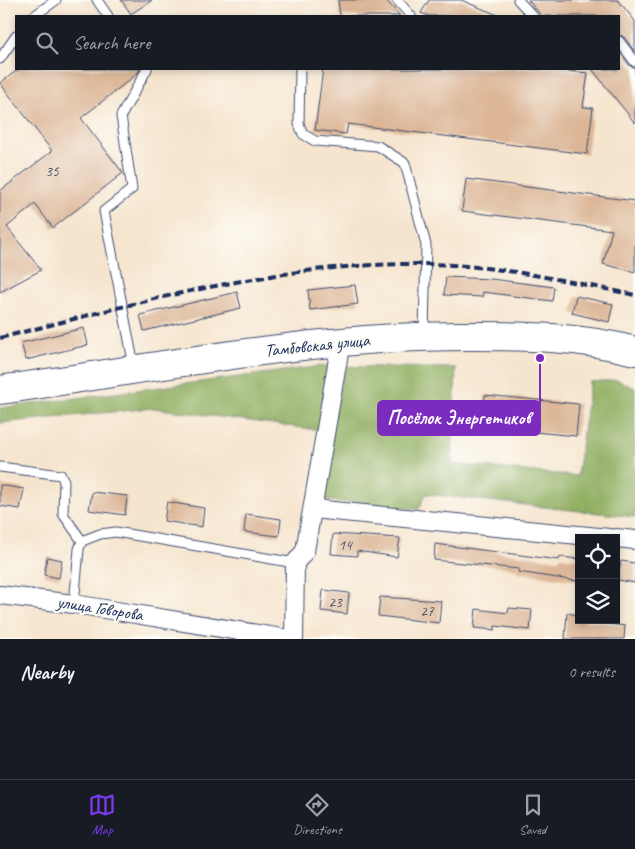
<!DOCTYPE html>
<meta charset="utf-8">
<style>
:root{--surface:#171b24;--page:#20242c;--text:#f1f3f6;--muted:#9ea1a6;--line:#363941;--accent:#7c3aed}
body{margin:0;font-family:Caveat,sans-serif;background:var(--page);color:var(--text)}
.controls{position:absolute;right:15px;bottom:15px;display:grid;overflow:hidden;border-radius:0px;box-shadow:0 2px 8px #0003}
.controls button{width:45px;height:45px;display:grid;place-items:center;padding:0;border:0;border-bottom:1px solid var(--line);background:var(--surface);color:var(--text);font:25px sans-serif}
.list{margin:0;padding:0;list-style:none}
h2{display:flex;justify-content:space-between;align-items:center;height:65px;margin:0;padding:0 20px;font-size:21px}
h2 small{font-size:16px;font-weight:400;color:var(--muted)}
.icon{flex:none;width:28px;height:28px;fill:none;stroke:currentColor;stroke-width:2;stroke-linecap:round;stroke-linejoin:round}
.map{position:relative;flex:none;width:635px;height:639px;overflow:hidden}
.search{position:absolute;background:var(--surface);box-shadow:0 2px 8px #0003;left:15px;right:15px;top:15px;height:55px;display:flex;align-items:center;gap:12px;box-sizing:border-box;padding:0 18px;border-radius:0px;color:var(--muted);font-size:19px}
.sheet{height:140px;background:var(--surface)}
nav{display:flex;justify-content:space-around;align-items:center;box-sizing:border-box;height:70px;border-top:1px solid var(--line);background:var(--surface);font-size:14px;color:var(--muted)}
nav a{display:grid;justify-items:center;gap:2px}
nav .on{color:var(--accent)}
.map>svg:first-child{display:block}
</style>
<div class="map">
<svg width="635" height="639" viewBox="0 0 635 639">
<rect width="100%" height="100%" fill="#fdfcf7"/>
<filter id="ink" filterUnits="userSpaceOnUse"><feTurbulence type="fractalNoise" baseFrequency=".02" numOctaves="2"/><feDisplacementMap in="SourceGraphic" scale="10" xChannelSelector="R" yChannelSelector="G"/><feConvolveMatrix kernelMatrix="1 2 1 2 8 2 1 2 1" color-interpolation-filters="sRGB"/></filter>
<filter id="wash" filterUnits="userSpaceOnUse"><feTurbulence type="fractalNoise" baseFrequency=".0096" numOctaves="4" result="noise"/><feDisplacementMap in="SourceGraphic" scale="20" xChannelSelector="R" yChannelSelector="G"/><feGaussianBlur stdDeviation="1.12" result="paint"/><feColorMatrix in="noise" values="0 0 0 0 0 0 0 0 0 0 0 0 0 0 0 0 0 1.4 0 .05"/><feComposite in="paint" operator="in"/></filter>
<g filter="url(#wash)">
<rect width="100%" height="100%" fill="#f6e5ce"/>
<polygon fill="#90ae61" stroke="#566e60" points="322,366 456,368 452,464 577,476 590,382 617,380 635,388 635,517 426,494 419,509 321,500 332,432 153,408 0,423 0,408"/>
<g id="blocks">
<g fill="#dcb696">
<polygon points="121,0 152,0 131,14"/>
<polygon points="338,0 386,0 400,16 340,16"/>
<polygon points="429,0 461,0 500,16 429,16 421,13"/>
<polygon points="528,0 618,0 635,21 635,52 624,37 619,35 619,16 542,16"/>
<polygon points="619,51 630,66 635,68 635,123 592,69 619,69"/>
<polygon points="19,69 140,69 137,74 81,118 123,173 53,228 35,204 7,227 41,270 0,292 0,191 52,151 0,83"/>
<polygon points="323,69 549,69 588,73 583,107 593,108 587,154 348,124 346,134 315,130"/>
<polygon points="466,179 635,201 635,272 603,264 612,230 462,211"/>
<polygon points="446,277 491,279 554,287 552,301 483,292 482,297 444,295"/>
<polygon points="355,285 358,304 310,310 308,290"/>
<polygon points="237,292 241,308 144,331 140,315"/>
<polygon points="576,296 613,304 609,322 572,313"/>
<polygon points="84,328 88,345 26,360 21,343"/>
<polygon points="485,395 579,404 576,436 482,427"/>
<polygon points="0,485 24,489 20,509 0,506"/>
<polygon points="92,492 127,496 125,515 89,510"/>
<polygon points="167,502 204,508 202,527 164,521"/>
<polygon points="246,514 281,519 279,536 244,532"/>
<polygon points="333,534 400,538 397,557 357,551 357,556 331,554"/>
<polygon points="435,544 559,560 560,557 579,559 577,581 518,572 519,569 434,560"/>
<polygon points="47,557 62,560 59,578 44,575"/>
<polygon points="621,561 635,563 635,583 618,580"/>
<polygon points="323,590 349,593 347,614 321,611"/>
<polygon points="380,597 441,601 439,623 378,616"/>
<polygon points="509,608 532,610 530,630 495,626 495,630 474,628 476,609 508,613"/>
<polygon points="567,613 579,615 579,620 625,626 624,639 565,639"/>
</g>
</g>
</g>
<g filter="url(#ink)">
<use href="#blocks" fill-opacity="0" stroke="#3c4a6f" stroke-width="1"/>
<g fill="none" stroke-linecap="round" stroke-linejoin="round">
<defs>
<g id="service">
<polyline points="97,0 108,16"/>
<polyline points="397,0 411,16"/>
<polyline points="518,0 533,16"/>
<polyline points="34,16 56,0"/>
<polyline points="619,41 635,62"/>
<polyline points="0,59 16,36"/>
<polyline points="300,69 299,124 303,134 315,141 378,146 405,163 426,245 424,333"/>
<polyline points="134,366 104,211 132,189 121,116 147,69"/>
<polyline points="0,467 61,475 64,481 63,514 82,541"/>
<polyline points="74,604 79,549 82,541 100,534 116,532 295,563"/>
</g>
<g id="minor">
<polyline points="313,509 609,538"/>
<polyline points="616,538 635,540"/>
<polyline points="0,595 74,604 288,639"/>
<polyline points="294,639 295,563 305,551 341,341"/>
</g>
<path id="primary" d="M0 390C157 368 314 335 473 336 527 336 583 337 635 351"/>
</defs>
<use href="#service" stroke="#3c4a6f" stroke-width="11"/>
<use href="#minor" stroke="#3c4a6f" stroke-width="20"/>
<use href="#primary" stroke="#3c4a6f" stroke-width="30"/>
<use href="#service" stroke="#fff" stroke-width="9"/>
<use href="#minor" stroke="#fff" stroke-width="18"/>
<use href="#primary" stroke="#fff" stroke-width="28"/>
<path stroke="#1b2f5e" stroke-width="4" stroke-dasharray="8 4" stroke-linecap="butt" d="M0 338C140 302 281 262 426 264 497 265 567 281 635 295"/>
</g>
</g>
<g text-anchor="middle" stroke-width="4.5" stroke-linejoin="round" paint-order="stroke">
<g font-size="15" fill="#4b516c">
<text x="52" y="176">35</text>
<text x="345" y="550">14</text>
<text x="335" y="607">23</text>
<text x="427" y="616">27</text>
</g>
<g font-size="18" fill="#1b2f5e" stroke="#fdfcf7">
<text transform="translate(317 345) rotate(-6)" y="6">Тамбовская улица</text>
<text transform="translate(100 608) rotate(9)" y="6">улица Говорова</text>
</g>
</g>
<path fill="none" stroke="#7b2cbf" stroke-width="2" d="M540 358L540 418"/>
<circle fill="#7b2cbf" stroke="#fdfcf7" stroke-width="2" cx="540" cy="358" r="5"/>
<rect fill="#7b2cbf" stroke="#7b2cbf" stroke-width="2" x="378" y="401" width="162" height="34" rx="5"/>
<g font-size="19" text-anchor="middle" font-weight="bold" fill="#fff">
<text x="459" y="424">Посёлок Энергетиков</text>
</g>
</svg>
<div class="controls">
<button><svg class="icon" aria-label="locate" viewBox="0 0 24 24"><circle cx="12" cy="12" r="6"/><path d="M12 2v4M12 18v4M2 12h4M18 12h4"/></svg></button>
<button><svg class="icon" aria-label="layers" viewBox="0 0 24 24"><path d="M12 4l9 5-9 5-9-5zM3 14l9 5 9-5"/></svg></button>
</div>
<div class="search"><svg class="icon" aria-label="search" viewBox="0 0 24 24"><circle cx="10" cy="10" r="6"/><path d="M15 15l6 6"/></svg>Search here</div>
</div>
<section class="sheet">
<h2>Nearby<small>0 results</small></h2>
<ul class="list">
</ul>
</section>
<nav>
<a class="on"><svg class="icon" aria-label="map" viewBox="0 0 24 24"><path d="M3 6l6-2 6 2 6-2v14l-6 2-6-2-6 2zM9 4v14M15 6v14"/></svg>Map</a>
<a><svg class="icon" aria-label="directions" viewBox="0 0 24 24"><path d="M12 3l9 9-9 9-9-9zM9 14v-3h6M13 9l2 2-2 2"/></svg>Directions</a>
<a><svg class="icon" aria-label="saved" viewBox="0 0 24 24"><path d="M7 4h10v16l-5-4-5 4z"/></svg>Saved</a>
</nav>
